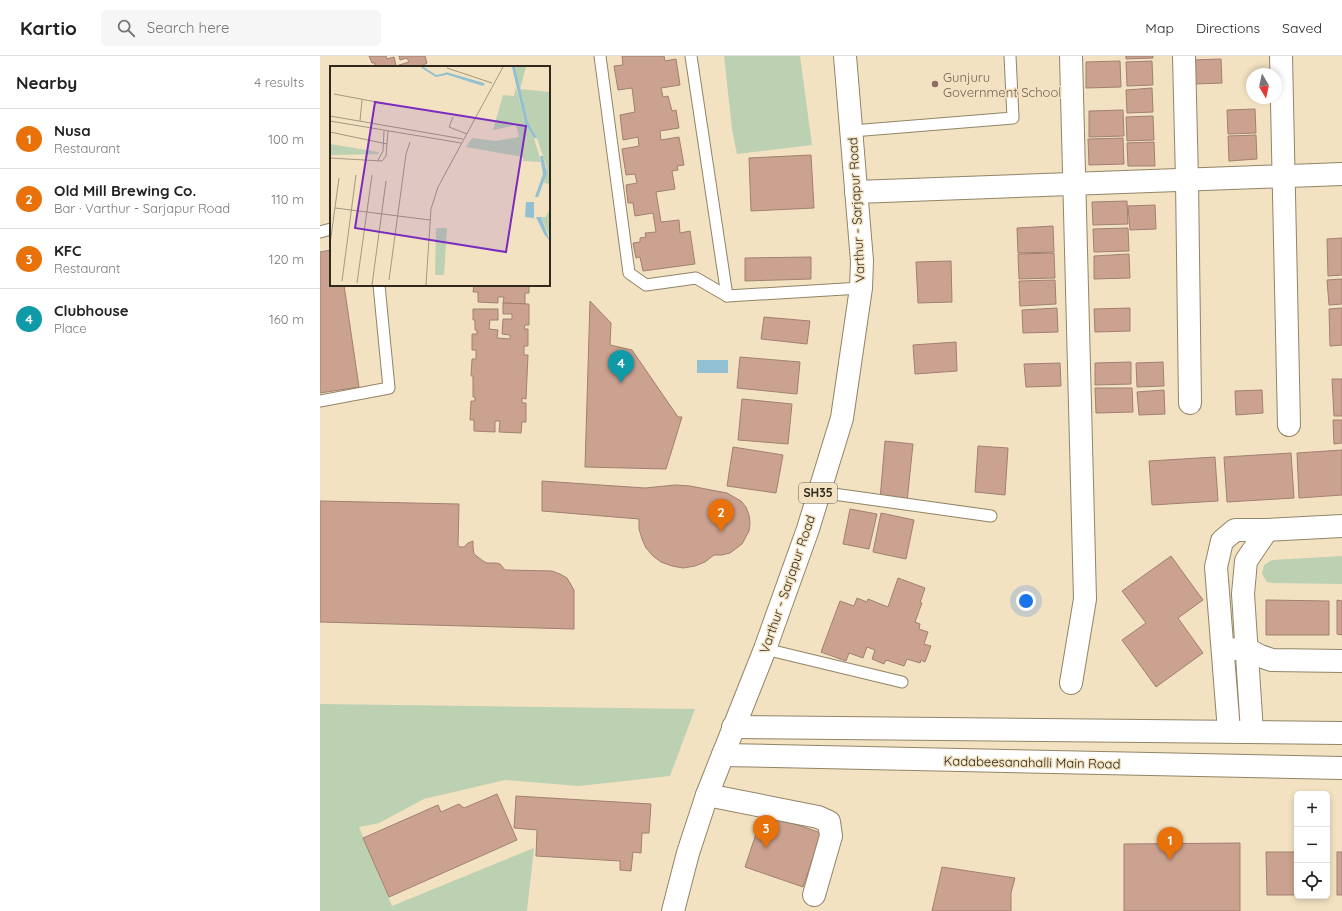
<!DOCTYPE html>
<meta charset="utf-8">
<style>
:root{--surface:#fff;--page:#f6f6f6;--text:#222;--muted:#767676;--line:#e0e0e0;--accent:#ea580c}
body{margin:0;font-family:Quicksand,sans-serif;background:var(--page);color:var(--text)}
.controls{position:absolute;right:12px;bottom:12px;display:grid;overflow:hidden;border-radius:6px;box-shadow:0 2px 6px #0003}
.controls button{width:36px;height:36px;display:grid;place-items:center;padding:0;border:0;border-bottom:1px solid var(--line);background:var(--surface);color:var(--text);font:20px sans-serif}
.compass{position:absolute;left:926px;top:12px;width:36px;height:36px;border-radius:50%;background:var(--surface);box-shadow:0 2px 6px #0003;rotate:171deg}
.you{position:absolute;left:706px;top:545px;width:14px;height:14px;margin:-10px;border:3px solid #fff;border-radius:50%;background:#1a73e8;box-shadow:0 0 0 6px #1a73e833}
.badge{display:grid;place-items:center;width:26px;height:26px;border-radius:50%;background:var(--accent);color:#fff;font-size:13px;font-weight:700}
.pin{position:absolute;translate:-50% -33px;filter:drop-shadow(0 1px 2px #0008)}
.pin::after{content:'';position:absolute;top:21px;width:14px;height:12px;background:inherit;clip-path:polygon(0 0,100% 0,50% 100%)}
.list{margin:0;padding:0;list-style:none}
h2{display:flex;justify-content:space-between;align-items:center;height:52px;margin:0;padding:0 16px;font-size:17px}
h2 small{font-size:13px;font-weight:400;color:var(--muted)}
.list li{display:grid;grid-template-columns:26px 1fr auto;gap:12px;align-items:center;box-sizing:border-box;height:60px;padding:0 16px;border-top:1px solid var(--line)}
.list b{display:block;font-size:15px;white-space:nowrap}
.list p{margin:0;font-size:13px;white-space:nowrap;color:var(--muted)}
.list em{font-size:13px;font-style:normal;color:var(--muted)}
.icon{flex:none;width:22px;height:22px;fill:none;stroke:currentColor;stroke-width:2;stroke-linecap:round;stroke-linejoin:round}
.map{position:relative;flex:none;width:1022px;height:855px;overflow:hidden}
header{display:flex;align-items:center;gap:24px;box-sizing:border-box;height:56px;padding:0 20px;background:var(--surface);border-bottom:1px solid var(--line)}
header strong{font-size:19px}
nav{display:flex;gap:22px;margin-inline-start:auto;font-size:14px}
.search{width:280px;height:36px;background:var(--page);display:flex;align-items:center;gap:10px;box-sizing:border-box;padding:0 14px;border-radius:6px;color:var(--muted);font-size:15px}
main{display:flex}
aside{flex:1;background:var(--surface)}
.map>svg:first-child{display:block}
</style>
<header>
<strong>Kartio</strong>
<div class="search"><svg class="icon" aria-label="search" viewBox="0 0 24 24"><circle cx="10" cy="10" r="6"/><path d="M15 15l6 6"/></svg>Search here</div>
<nav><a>Map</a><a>Directions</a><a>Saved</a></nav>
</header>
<main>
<aside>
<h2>Nearby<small>4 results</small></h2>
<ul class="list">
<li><span class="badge" style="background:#e8710a">1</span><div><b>Nusa</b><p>Restaurant</p></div><em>100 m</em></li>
<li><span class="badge" style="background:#e8710a">2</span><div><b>Old Mill Brewing Co.</b><p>Bar · Varthur - Sarjapur Road</p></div><em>110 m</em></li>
<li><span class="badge" style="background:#e8710a">3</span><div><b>KFC</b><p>Restaurant</p></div><em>120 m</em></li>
<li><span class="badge" style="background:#0f9aa8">4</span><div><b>Clubhouse</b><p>Place</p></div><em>160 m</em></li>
</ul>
</aside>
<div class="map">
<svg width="1022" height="855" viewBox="0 0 1022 855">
<rect width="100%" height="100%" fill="#f2e2c2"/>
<g fill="#bcd0b2">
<polygon points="404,0 480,0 492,89 417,98 412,73"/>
<polygon points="1022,500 1022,528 952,527 947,526 942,518 944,509 952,504"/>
<polygon points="0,648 375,653 350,720 259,730 185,724 104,743 59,767 39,771 72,850 214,792 207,855 0,855"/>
</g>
<rect fill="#91c0d2" x="377" y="304" width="31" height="13"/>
<g fill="#cba18f" stroke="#a18072">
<polygon points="49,0 66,0 67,3 74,1 76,10 89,6 87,2 80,4 79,0 105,0 107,7 103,9 104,11 55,11 55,7 52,7"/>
<polygon points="302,0 344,0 345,5 356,3 360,29 341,32 343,41 348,40 352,55 356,54 359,72 340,75 341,84 359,81 364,109 357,110 358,114 352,115 355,133 336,136 341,166 359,164 360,177 370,175 375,208 323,215 320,201 316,202 313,187 320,186 320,182 326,181 325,177 336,176 333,157 315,160 313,147 308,147 306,129 317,127 315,118 306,119 302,93 319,90 318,81 303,84 300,59 315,56 312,32 298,34 294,10 303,9"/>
<polygon points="806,0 833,0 833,2 806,3"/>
<polygon points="901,3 902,27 874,28 873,4"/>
<polygon points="800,5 801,31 766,32 766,6"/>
<polygon points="832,5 833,29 807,30 806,6"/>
<polygon points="832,32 833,56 807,57 806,34"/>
<polygon points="935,53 936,77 908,78 907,54"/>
<polygon points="803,54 804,80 769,81 769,55"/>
<polygon points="833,60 834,84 807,85 806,61"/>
<polygon points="936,79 937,103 909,105 908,80"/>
<polygon points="803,82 804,108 769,109 768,83"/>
<polygon points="834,86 835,110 808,110 807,87"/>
<polygon points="491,99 494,152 431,155 429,102"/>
<polygon points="807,145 808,168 773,169 772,146"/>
<polygon points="835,149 836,173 810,174 808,150"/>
<polygon points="733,170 734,196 698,197 697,172"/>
<polygon points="808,172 809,195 774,196 773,173"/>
<polygon points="1022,182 1022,219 1008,220 1007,183"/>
<polygon points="11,194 11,229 24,229 39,331 0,337 0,196"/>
<polygon points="734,197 735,222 699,223 698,198"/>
<polygon points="809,198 810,222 774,223 774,200"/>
<polygon points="491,201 491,223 425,225 425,202"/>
<polygon points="631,205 632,246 598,247 596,206"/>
<polygon points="1022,223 1022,248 1009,249 1007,224"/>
<polygon points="735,224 736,248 700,250 699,225"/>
<polygon points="154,229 209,229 209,237 205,237 205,248 183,247 184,241 178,241 178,247 158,246 158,236 153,236"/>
<polygon points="270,245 291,267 290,289 312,294 358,361 362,361 346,413 265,411"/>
<polygon points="183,247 209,248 209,269 205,269 204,273 208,273 208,290 204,290 204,299 208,299 206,343 202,342 202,347 206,347 206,366 202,366 201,377 179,376 180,365 175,365 175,376 154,375 154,364 150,364 151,345 155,345 155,341 153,341 153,320 151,320 152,303 156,303 156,294 152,294 152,278 157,278 157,274 155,274 155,264 153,264 153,253 178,253 178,264 170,264 169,273 178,274 177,282 190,283 190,279 182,278 183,263 192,263 192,258 183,258"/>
<polygon points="737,252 738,276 703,277 702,254"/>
<polygon points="810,252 810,275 775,276 774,253"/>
<polygon points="1022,252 1022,289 1010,290 1009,253"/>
<polygon points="444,261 490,265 487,288 441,283"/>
<polygon points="636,286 637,315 595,318 593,289"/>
<polygon points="420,301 480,306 477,338 417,332"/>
<polygon points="811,306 811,328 775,329 775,307"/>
<polygon points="843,306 844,330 817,331 816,307"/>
<polygon points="740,307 741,330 706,331 704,308"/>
<polygon points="1012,323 1022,323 1022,360 1014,360"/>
<polygon points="775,332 812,332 813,356 776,357"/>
<polygon points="844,334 845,358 819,359 817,336"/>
<polygon points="942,334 943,357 916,359 915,335"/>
<polygon points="422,343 472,348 468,388 418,384"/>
<polygon points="1013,364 1022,364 1022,387 1014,388"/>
<polygon points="565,385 593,388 587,446 560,443"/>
<polygon points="658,390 688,392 685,439 655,436"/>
<polygon points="413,391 463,399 456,437 407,430"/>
<polygon points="1022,394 1022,439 979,442 977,397"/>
<polygon points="971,397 974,442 907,446 904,401"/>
<polygon points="895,401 898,445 832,449 829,405"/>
<polygon points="222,425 325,432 355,429 370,430 407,437 421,445 426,451 429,459 430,467 429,475 422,488 410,497 402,499 394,499 385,506 375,510 363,512 352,510 341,506 333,500 326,492 322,483 319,473 319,463 222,455"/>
<polygon points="0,445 139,448 138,489 140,491 144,491 148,487 153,485 153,491 154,498 163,505 167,507 176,507 180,508 185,514 232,515 240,518 247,522 254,534 254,573 0,566"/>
<polygon points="530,453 557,458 549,493 523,488"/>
<polygon points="561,457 594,464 586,503 553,496"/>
<polygon points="851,500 883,544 858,562 883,597 836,631 802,584 826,567 802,535"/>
<polygon points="578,522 605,532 600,547 602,547 595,566 600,568 599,573 608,576 604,588 611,590 605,606 601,604 600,607 587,603 584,610 566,604 564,608 552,603 555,594 547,591 543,602 529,597 526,605 501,596 520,545 534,550 537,542 547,546 548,543 568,551"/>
<polygon points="946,544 1009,545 1009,579 946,579"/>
<polygon points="1017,544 1022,545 1022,579 1017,578"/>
<polygon points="177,738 197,784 69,841 43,782 118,749 121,756 139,748 144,752"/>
<polygon points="196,740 331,748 329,777 322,777 321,797 313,796 311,815 300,814 300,805 216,800 217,774 194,772"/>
<polygon points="443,757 501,777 483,831 425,811"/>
<polygon points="920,787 920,855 804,855 804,788"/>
<polygon points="946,796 977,796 977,839 947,839"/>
<rect x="1007" y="796" width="1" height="42"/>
<rect x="1017" y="796" width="5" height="43"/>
<polygon points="622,811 695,822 691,837 691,855 612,855"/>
</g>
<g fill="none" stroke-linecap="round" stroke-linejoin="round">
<defs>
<g id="service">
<polyline points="280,0 309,217 326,229 376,222 407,240 541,232"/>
<polyline points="371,0 407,240"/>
<polyline points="532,75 693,62 690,0"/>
<polyline points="0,176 11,173"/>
<polyline points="0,345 69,332 59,229"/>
<polyline points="499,436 671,460"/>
<polyline points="445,593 582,626"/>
</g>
<g id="minor">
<polyline points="751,0 765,543 751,627"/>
<polyline points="864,0 867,124 870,347"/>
<polyline points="961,0 969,369"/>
<polyline points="536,136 1022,118"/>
<polyline points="916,593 927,593 940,600 952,604 1022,605"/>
<polyline points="909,675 896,511 902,485 915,474 947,474 1022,470"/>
<polyline points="932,676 923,538 926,505 947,474"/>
<polyline points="387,739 498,761 509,766 511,780 494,839"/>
</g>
<g id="primary">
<polyline points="413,671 1022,677"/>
<polyline points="403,699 1022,712"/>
<polyline points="353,855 368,797 387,739 445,593 488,473 522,362 541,232 542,205 525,0"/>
</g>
</defs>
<use href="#service" stroke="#928466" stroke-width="13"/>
<use href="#minor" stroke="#928466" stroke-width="24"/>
<use href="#primary" stroke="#928466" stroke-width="24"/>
<use href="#service" stroke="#fff" stroke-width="11"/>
<use href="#minor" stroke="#fff" stroke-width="22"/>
<use href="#primary" stroke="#fff" stroke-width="22"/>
</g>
<circle fill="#8d6e63" stroke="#f2e2c2" stroke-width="1.5" cx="615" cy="28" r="4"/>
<g text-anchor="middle" stroke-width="3" stroke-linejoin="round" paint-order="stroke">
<rect fill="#f2e2c2" stroke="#6a604e" stroke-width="1" x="479" y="427" width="38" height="20" rx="3"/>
<g font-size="12" font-weight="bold" fill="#2f291d">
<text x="498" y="441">SH35</text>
</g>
<g font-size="13" fill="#785e54" stroke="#f2e2c2" text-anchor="start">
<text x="623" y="26">Gunjuru<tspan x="623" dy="15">Government School</tspan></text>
</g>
<g font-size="13" fill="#2f291d" stroke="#f2e2c2">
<text transform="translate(536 154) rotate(-93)" y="5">Varthur - Sarjapur Road</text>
<text transform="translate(467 528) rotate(-71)" y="5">Varthur - Sarjapur Road</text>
<text transform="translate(712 706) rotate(1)" y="5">Kadabeesanahalli Main Road</text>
</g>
</g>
<g transform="translate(10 10)">
<rect width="220" height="220" fill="#f2e2c2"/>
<path d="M185 1H196L190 23 220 26V118L214 117 217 102 207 72 198 56 190 23ZM186 21 195 57 204 72 211 96 193 95V91L136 81 142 72 166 75 189 71 186 59 163 64 173 29 184 30ZM0 78 48 86 49 88 0 89ZM220 142V171L211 151H216ZM106 162H117L114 209H105Z" fill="#bcd0b2"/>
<path d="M182 1H185L198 56 207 72H204L195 57ZM116 6 154 17 155 18 153 20 115 8ZM210 90H213L217 107 208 131H205L213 108ZM196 136H204V152L195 151ZM206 151H211L220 175 214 168Z" fill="#91c0d2"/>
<path fill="none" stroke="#91c0d2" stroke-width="2" d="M92 1 106 10 116 8"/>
<path fill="none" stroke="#a49880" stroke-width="1" d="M117 2 162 17M4 28 57 38M0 50 133 73M123 51 119 61 137 68M0 55 131 77M30 55 32 34M0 66 57 78M0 92 52 95 56 90 58 65M48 94 53 85 54 65M5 142 100 154M0 178 9 112M59 214 76 88 80 76M12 215 26 109M27 217 42 109M42 219 56 115M96 219 101 143 108 121 173 1"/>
<path fill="#7b2cbf" fill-opacity="0.15" stroke="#7b2cbf" stroke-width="2" d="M45 36 196 60 176 186 25 162Z"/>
<rect width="220" height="220" fill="none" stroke="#2f291d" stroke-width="2"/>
</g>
</svg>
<div class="controls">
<button>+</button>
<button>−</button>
<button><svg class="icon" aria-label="locate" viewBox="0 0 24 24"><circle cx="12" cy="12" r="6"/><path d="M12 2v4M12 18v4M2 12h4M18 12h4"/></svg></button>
</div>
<svg class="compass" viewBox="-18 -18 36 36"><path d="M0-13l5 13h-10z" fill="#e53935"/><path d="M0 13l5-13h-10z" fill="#767676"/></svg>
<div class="you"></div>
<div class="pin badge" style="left:850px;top:804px;background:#e8710a">1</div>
<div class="pin badge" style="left:401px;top:476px;background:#e8710a">2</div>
<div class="pin badge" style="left:446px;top:792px;background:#e8710a">3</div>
<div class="pin badge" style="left:301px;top:327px;background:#0f9aa8">4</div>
</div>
</main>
